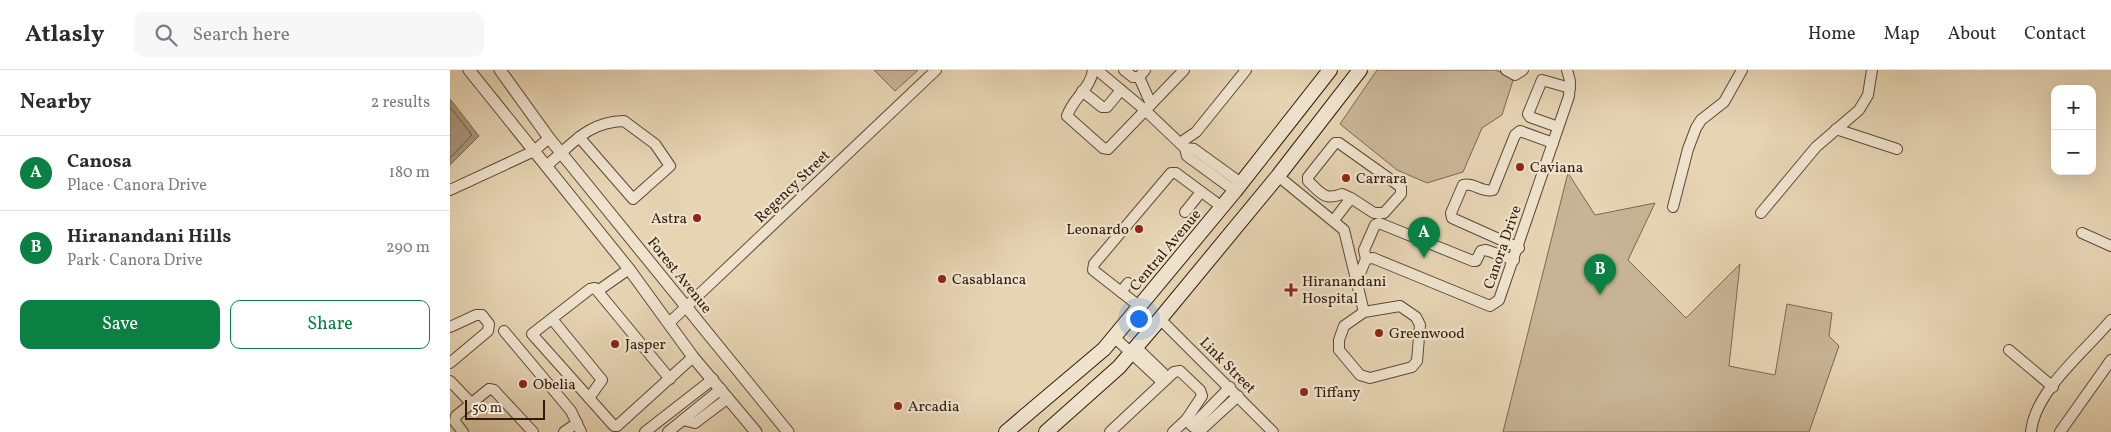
<!DOCTYPE html>
<meta charset="utf-8">
<style>
:root{--surface:#fff;--page:#f7f7f7;--text:#2b2b33;--muted:#7c7c81;--line:#e1e1e2;--accent:#0b8043}
body{margin:0;font-family:Vollkorn,serif;background:var(--page);color:var(--text)}
.controls{position:absolute;right:15px;top:15px;display:grid;overflow:hidden;border-radius:10px;box-shadow:0 5px 20px #0002}
.controls button{width:45px;height:45px;display:grid;place-items:center;padding:0;border:0;border-bottom:1px solid var(--line);background:var(--surface);color:var(--text);font:25px sans-serif}
.scale{position:absolute;left:15px;bottom:12px;width:80px;box-sizing:border-box;padding-left:5px;border:2px solid #311a0b;border-top:0;font-size:14px;line-height:18px;white-space:nowrap;color:#311a0b;-webkit-text-stroke:4px #efe3ce;paint-order:stroke}
.you{position:absolute;left:688px;top:248px;width:18px;height:18px;margin:-12px;border:4px solid #fff;border-radius:50%;background:#1a73e8;box-shadow:0 0 0 8px #1a73e833}
.badge{display:grid;place-items:center;width:32px;height:32px;border-radius:50%;background:var(--accent);color:#fff;font-size:16px;font-weight:700}
.pin{position:absolute;translate:-50% -41px;filter:drop-shadow(0 1px 2px #0008)}
.pin::after{content:'';position:absolute;top:26px;width:18px;height:15px;background:inherit;clip-path:polygon(0 0,100% 0,50% 100%)}
.list{margin:0;padding:0;list-style:none}
h2{display:flex;justify-content:space-between;align-items:center;height:65px;margin:0;padding:0 20px;font-size:21px}
h2 small{font-size:16px;font-weight:400;color:var(--muted)}
.list li{display:grid;grid-template-columns:32px 1fr auto;gap:15px;align-items:center;box-sizing:border-box;height:75px;padding:0 20px;border-top:1px solid var(--line)}
.list b{display:block;font-size:19px;white-space:nowrap}
.list p{margin:0;font-size:16px;white-space:nowrap;color:var(--muted)}
.list em{font-size:16px;font-style:normal;color:var(--muted)}
.actions{display:flex;gap:10px;padding:15px 20px}
.actions a{flex:1;padding:11px 0;border:1px solid var(--accent);border-radius:10px;text-align:center;font-size:18px;color:var(--accent)}
.actions .main{background:var(--accent);color:#fff}
.icon{flex:none;width:28px;height:28px;fill:none;stroke:currentColor;stroke-width:2;stroke-linecap:round;stroke-linejoin:round}
.map{position:relative;flex:none;width:1661px;height:362px;overflow:hidden}
header{display:flex;align-items:center;gap:30px;box-sizing:border-box;height:70px;padding:0 25px;background:var(--surface);border-bottom:1px solid var(--line)}
header strong{font-size:24px}
nav{display:flex;gap:28px;margin-inline-start:auto;font-size:18px}
.search{width:350px;height:45px;background:var(--page);display:flex;align-items:center;gap:12px;box-sizing:border-box;padding:0 18px;border-radius:10px;color:var(--muted);font-size:19px}
main{display:flex}
aside{flex:1;background:var(--surface)}
.map>svg:first-child{display:block}
</style>
<header>
<strong>Atlasly</strong>
<div class="search"><svg class="icon" aria-label="search" viewBox="0 0 24 24"><circle cx="10" cy="10" r="6"/><path d="M15 15l6 6"/></svg>Search here</div>
<nav><a>Home</a><a>Map</a><a>About</a><a>Contact</a></nav>
</header>
<main>
<aside>
<h2>Nearby<small>2 results</small></h2>
<ul class="list">
<li><span class="badge">A</span><div><b>Canosa</b><p>Place · Canora Drive</p></div><em>180 m</em></li>
<li><span class="badge">B</span><div><b>Hiranandani Hills</b><p>Park · Canora Drive</p></div><em>290 m</em></li>
</ul>
<div class="actions"><a class="main">Save</a><a>Share</a></div>
</aside>
<div class="map">
<svg width="1661" height="362" viewBox="0 0 1661 362">
<rect width="100%" height="100%" fill="#e6d4b3"/>
<filter id="stains"><feTurbulence type="fractalNoise" baseFrequency=".004" numOctaves="4"/><feColorMatrix values="0 0 0 0 .2 0 0 0 0 .09 0 0 0 0 .02 0 0 0 .5 -.17"/></filter>
<radialGradient id="worn" r=".72"><stop offset=".6" stop-color="#630" stop-opacity="0"/><stop offset="1" stop-color="#630" stop-opacity=".3"/></radialGradient>
<g fill="#c7b496" stroke="#7c6750">
<polygon points="424,0 468,0 445,21"/>
<polygon points="927,0 1045,0 1064,7 1052,45 1032,58 1013,102 977,113 947,100 890,54"/>
<polygon points="1118,103 1145,145 1205,133 1178,190 1236,248 1290,194 1279,296 1325,305 1337,234 1382,243 1379,266 1389,276 1359,362 1053,362"/>
</g>
<polygon fill="#a8957a" stroke="#78644e" points="0,29 29,66 0,95"/>
<g fill="none" stroke-linecap="round" stroke-linejoin="round">
<polyline stroke="#6c5842" stroke-width="1" points="0,37 22,65 0,88"/>
<defs>
<g id="minor">
<path d="M643 0C641 18 623 28 617 46L653 78 658 79 734 0"/>
<polyline points="647,0 695,40 735,78 744,79 791,113"/>
<polyline points="674,0 683,7 689,7 695,0"/>
<polyline points="1056,0 1065,5 1073,0"/>
<polyline points="689,7 701,34"/>
<polyline points="632,21 652,37 657,37 671,20"/>
<polyline points="1108,57 1080,47 1078,44 1092,10 1120,18"/>
<polyline points="1386,59 1447,79"/>
<polyline points="730,73 746,62 796,0"/>
<polyline points="735,78 737,86 785,121"/>
<path d="M96 96C123 74 137 52 174 51L205 74 220 96 183 129 129 67"/>
<polyline points="828,106 894,160 914,242 894,256 889,270 889,280 910,305 920,308 962,297 967,291 970,255 966,247 950,236 914,242"/>
<polyline points="0,120 84,81 99,68"/>
<polyline points="1223,137 1238,79 1246,58 1251,50 1274,32 1292,0"/>
<polyline points="735,142 751,122"/>
<polyline points="1311,143 1366,77 1409,40 1418,25 1422,0"/>
<path d="M884 150 901 128 924 143H934L951 124V117L889 73H885L858 107V111C871 123 874 131 892 124L901 128"/>
<polyline points="1632,163 1661,176"/>
<path d="M1069 178 1002 148 1001 143 1013 115C1023 112 1032 123 1043 120L1065 65 1070 61 1103 73"/>
<polyline points="916,189 914,180 925,155 929,153 1023,191 1026,191 1031,181 1036,180 1064,190"/>
<polyline points="906,213 916,189 923,188 1040,236 1049,230 1119,26 1120,11 1117,0"/>
<polyline points="149,220 179,199"/>
<polyline points="671,222 678,213"/>
<polyline points="689,236 643,200 644,194 721,103 726,103 772,137"/>
<polyline points="102,249 152,310 139,328"/>
<polyline points="710,249 823,362"/>
<polyline points="219,253 486,0"/>
<polyline points="0,257 26,245 32,245 39,254 38,261 0,293"/>
<polyline points="54,261 121,341 131,362"/>
<polyline points="664,267 708,308"/>
<polyline points="686,277 713,303"/>
<polyline points="1559,280 1603,317"/>
<polyline points="220,309 145,218 140,219 82,264 164,356 167,356 243,287"/>
<polyline points="0,311 21,333"/>
<polyline points="233,350 245,353 278,328"/>
<polyline points="736,350 746,359 751,360 788,326"/>
<polyline points="742,356 780,317"/>
<polyline points="13,362 5,352 6,346 39,319 44,320 83,362"/>
<polyline points="114,362 127,353"/>
<polyline points="195,362 263,309"/>
<polyline points="218,362 271,319"/>
<polyline points="660,362 724,302 730,301 750,320 752,326 736,350 723,362"/>
<path d="M1581 362C1585 320 1636 281 1661 250"/>
<polyline points="1610,362 1661,290"/>
</g>
<g id="tertiary">
<polyline points="19,0 179,199 243,287 306,362"/>
<polyline points="50,0 99,68 338,362"/>
</g>
<g id="secondary">
<polyline points="556,362 654,279 785,121 880,0"/>
<polyline points="596,362 669,297 710,249 828,106 910,0"/>
</g>
</defs>
<use href="#minor" stroke="#5e4835" stroke-width="12"/>
<use href="#tertiary" stroke="#5e4835" stroke-width="13"/>
<use href="#secondary" stroke="#311a0b" stroke-width="16"/>
<use href="#minor" stroke="#efe3ce" stroke-width="10"/>
<use href="#tertiary" stroke="#efe3ce" stroke-width="11"/>
<use href="#secondary" stroke="#efe3ce" stroke-width="14"/>
</g>
<g fill="#8f2418" stroke="#efe3ce" stroke-width="2">
<circle cx="1070" cy="97" r="5"/>
<circle cx="896" cy="108" r="5"/>
<circle cx="247" cy="148" r="5"/>
<circle cx="689" cy="159" r="5"/>
<circle cx="492" cy="209" r="5"/>
<path d="M838.5 212.5h5v5h5v5h-5v5h-5v-5h-5v-5h5z"/>
<circle cx="929" cy="263" r="5"/>
<circle cx="165" cy="274" r="5"/>
<circle cx="73" cy="314" r="5"/>
<circle cx="854" cy="322" r="5"/>
<circle cx="448" cy="336" r="5"/>
</g>
<g text-anchor="middle" stroke-width="4.5" stroke-linejoin="round" paint-order="stroke">
<g font-size="15" fill="#311a0b" stroke="#efe3ce" text-anchor="start">
<text x="1080" y="102">Caviana</text>
<text x="906" y="113">Carrara</text>
<text x="237" y="153" text-anchor="end">Astra</text>
<text x="679" y="164" text-anchor="end">Leonardo</text>
<text x="502" y="214">Casablanca</text>
<text x="852" y="216">Hiranandani<tspan x="852" dy="17">Hospital</tspan></text>
<text x="939" y="268">Greenwood</text>
<text x="175" y="279">Jasper</text>
<text x="83" y="319">Obelia</text>
<text x="864" y="327">Tiffany</text>
<text x="458" y="341">Arcadia</text>
</g>
<g font-size="15" fill="#311a0b" stroke="#efe3ce">
<text transform="translate(342 116) rotate(-44)" y="5">Regency Street</text>
<text transform="translate(1052 177) rotate(-71)" y="5">Canora Drive</text>
<text transform="translate(715 180) rotate(-50)" y="5">Central Avenue</text>
<text transform="translate(230 205) rotate(51)" y="5">Forest Avenue</text>
<text transform="translate(778 295) rotate(45)" y="5">Link Street</text>
</g>
</g>
<rect width="100%" height="100%" filter="url(#stains)"/>
<rect width="100%" height="100%" fill="url(#worn)"/>
</svg>
<div class="controls">
<button>+</button>
<button>−</button>
</div>
<div class="scale">50 m</div>
<div class="you"></div>
<div class="pin badge" style="left:974px;top:188px">A</div>
<div class="pin badge" style="left:1150px;top:225px">B</div>
</div>
</main>
